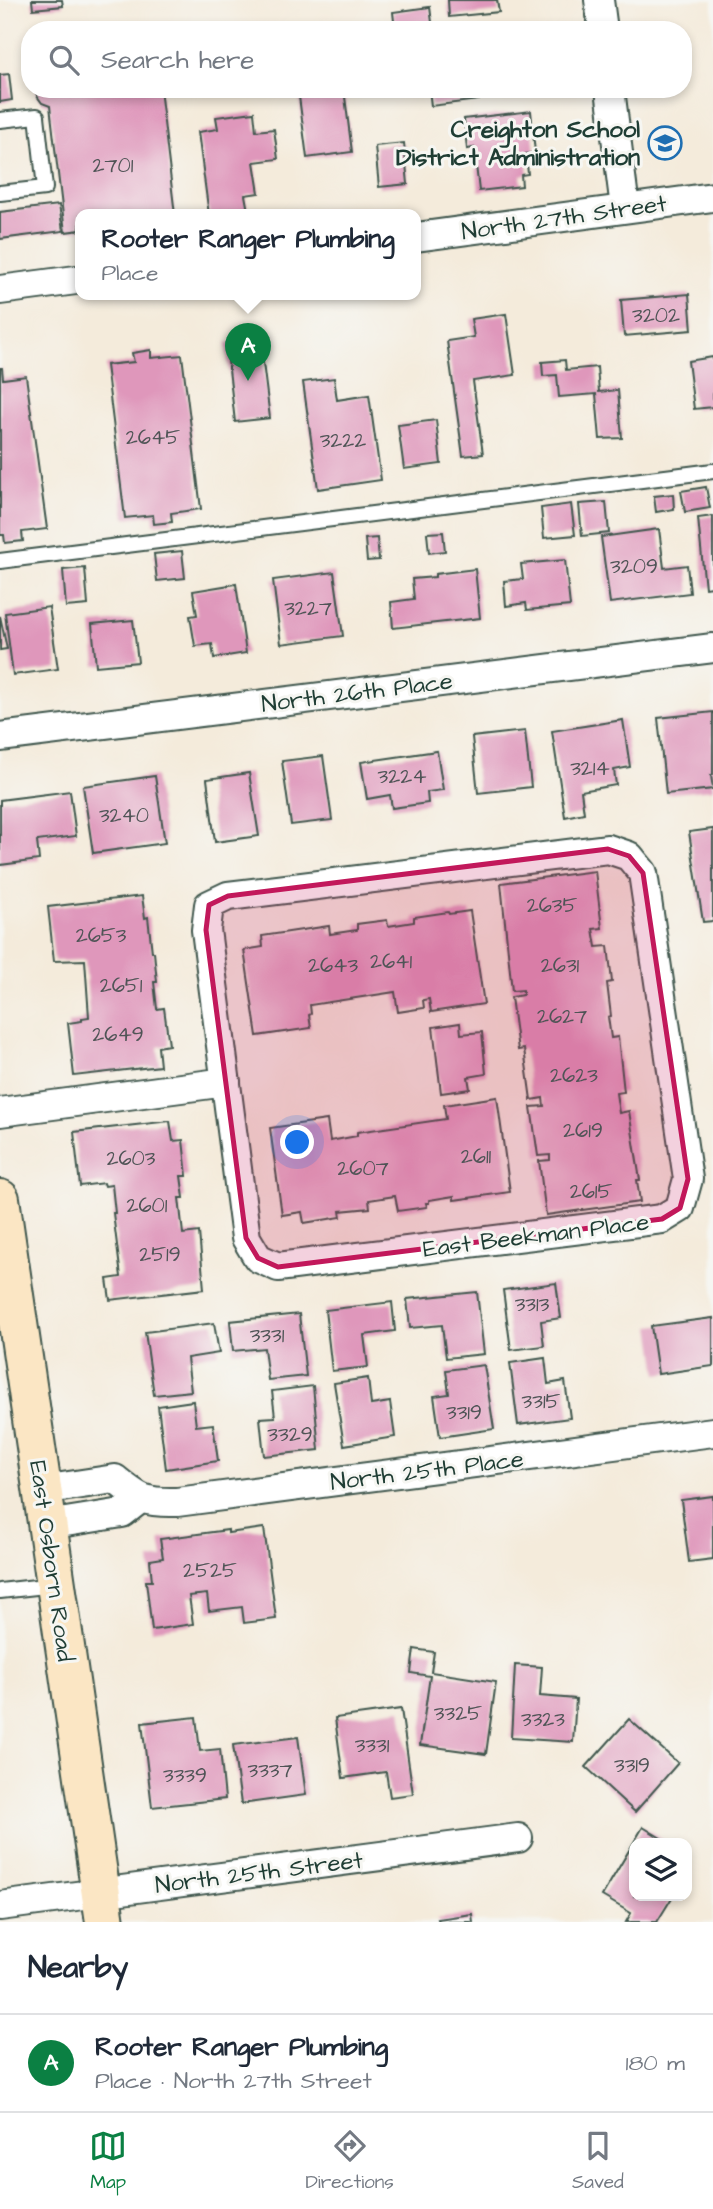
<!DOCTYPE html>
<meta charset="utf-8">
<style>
:root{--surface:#fff;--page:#f2f2f3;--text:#1f2937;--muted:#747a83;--line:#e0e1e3;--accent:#0b8043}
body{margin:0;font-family:"Architects Daughter",sans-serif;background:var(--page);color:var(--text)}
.controls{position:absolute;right:21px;bottom:21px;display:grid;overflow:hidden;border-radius:14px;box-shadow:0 4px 10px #0003}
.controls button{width:63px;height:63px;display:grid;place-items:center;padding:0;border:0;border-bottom:2px solid var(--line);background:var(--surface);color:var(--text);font:35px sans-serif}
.you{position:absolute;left:298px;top:1143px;width:24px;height:24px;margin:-18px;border:5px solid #fff;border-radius:50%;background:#1a73e8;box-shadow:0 0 0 10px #1a73e833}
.badge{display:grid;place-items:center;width:46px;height:46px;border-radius:50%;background:var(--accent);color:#fff;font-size:23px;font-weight:700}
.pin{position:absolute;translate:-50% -58px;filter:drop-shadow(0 2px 4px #0008)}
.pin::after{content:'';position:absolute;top:37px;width:24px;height:21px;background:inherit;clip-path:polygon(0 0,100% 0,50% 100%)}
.popup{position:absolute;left:75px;top:209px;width:346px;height:91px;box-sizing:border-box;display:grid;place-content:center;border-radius:14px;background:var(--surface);filter:drop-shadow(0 2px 5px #0005);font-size:23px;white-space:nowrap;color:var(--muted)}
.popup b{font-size:26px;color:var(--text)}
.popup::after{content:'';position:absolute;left:50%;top:100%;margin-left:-14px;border:14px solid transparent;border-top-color:var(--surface)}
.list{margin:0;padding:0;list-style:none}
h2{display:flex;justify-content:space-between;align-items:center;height:91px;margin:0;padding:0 28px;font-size:30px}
h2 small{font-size:23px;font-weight:400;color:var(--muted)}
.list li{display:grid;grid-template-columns:46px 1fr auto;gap:21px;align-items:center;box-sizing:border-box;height:98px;padding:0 28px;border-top:2px solid var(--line)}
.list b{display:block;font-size:26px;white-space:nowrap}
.list p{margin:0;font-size:23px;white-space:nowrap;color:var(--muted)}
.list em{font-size:23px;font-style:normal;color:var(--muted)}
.icon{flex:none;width:38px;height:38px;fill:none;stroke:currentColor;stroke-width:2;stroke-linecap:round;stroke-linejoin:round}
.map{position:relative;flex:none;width:713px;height:1922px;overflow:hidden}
.search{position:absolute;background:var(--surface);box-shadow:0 4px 10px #0003;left:21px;right:21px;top:21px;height:77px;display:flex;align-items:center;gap:18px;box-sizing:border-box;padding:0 24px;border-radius:28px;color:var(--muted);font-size:26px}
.sheet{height:189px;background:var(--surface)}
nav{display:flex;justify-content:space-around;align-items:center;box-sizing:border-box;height:98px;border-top:2px solid var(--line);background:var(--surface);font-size:19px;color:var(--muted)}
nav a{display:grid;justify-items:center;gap:4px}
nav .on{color:var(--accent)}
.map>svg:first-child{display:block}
</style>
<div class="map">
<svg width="713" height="1922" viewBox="0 0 713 1922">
<rect width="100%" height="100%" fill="#f6f6f2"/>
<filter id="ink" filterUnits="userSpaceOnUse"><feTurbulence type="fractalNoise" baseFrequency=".0143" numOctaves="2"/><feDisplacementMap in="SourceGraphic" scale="14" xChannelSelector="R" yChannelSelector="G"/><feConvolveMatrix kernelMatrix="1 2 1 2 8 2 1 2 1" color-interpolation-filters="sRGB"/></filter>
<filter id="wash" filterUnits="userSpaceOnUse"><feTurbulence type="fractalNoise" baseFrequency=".00686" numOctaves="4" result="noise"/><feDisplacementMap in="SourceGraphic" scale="28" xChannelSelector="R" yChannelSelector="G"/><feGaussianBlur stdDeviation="1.57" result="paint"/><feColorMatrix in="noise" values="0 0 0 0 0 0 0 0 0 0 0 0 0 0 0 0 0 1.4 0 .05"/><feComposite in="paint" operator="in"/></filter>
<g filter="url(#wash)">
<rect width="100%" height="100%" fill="#f4ebdb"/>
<g id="blocks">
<g fill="#df97bb">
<polygon points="32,0 62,0 63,6 33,9"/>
<polygon points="448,0 497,0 499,12 449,17"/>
<polygon points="430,7 433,30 395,30 393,12"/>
<polygon points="9,74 12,100 0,102 0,75"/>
<polygon points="36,89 160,89 175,215 80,215 80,230 65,232 50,106 42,103 37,96"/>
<polygon points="298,89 344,89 352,152 307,158"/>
<polygon points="429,89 478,89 479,100 431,106"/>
<polygon points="531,111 535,153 526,154 528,174 521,175 522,186 479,191 474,148 467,149 464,119"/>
<polygon points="254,112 256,131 274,129 278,159 254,162 259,193 245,195 248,211 209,215 198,132 218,129 216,117"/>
<polygon points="404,143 408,184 379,187 375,146"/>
<polygon points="59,205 63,231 0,239 0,212"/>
<polygon points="689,294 692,330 624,336 621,300"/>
<polygon points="506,314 515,375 473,381 483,454 463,456 447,341 474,337 471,319"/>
<polygon points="260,339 270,418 235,422 226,343"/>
<polygon points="151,350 151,358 182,355 201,509 171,513 172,522 154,524 153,515 125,518 106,365 134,362 132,353"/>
<polygon points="713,357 713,407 694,409 688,361"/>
<polygon points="565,360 566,370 597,367 599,392 618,390 622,438 600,439 596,394 559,397 557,375 543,376 542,362"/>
<polygon points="0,368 2,368 3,379 26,376 47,529 22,532 23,541 5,543 4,535 0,535"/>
<polygon points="334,378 337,400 369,395 381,480 318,489 303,382"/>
<polygon points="436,420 441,464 404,469 398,425"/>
<polygon points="706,487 710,508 685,512 681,491"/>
<polygon points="673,494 674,509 656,512 654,496"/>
<polygon points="606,502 609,533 582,536 579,504"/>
<polygon points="571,504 575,535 544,538 541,508"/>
<polygon points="713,516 713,587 705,588 698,518"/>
<polygon points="659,529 664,568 687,565 690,593 610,603 601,537"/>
<polygon points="443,532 445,551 429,553 427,533"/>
<polygon points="377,538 379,560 367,561 365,539"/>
<polygon points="182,551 185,578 157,581 154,554"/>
<polygon points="565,560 570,606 527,610 526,603 506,606 504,581 523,579 521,564"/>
<polygon points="85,568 88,605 66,607 63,570"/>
<polygon points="475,569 480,618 393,628 391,602 414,599 412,579 435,577 435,574"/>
<polygon points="334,572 343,636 281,644 273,580"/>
<polygon points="236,584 246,653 214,658 212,644 195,646 190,616 197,615 193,591"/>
<polygon points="49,607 58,669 13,675 5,613"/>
<polygon points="0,616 7,649 0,650"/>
<polygon points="133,620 138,662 96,666 92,624"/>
<polygon points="713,712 713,775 711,775 713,789 666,794 658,718"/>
<polygon points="623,720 630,767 614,770 616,785 581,791 584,813 565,817 552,731"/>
<polygon points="525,731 531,787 478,793 472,737"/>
<polygon points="437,751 443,790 427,792 428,803 392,808 390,795 367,799 361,762"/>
<polygon points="323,756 332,820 291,825 282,761"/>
<polygon points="249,773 259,836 215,842 207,779"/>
<polygon points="155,776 165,843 93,853 83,786"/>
<polygon points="70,791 76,836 37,841 39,860 0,865 0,800"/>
<polygon points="713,829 713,921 703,922 689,832"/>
<polygon points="595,871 602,928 593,929 596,947 608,946 612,982 607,983 611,1016 608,1017 611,1038 618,1037 624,1092 616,1093 619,1113 629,1111 640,1180 637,1180 640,1202 546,1215 539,1161 550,1160 550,1155 538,1156 531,1107 544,1106 543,1098 531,1100 524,1049 518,1050 511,997 523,995 523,990 512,991 501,883"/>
<polygon points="142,896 145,918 148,917 152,952 154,952 157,982 154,982 157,1009 164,1008 169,1045 158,1047 160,1066 74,1076 68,1023 82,1021 82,1018 89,1017 85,960 54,961 48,907"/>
<polygon points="470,911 484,1004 431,1012 429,999 423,1000 424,1008 398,1012 395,992 310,1005 311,1014 309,1015 311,1028 257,1036 244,950 263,947 262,936 329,926 330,934 357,930 357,924 387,920 388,926 414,922 414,917 448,912 449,914"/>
<polygon points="460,1023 461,1034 482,1032 486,1074 468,1077 470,1089 441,1093 433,1027"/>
<polygon points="497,1097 510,1192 454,1200 454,1196 429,1200 429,1203 426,1203 427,1207 398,1211 395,1196 369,1200 370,1208 340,1211 341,1217 304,1223 302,1212 282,1215 270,1128 327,1120 330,1141 357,1136 357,1132 446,1119 444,1105"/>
<polygon points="170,1121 173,1141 183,1140 187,1176 181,1176 184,1198 179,1198 183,1234 199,1232 204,1289 110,1300 107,1279 121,1277 113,1213 115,1213 112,1185 105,1186 104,1183 80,1186 74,1132"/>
<polygon points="556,1283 561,1318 541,1321 544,1346 511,1350 503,1290"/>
<polygon points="477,1292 484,1354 446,1358 442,1325 410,1328 407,1299"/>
<polygon points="392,1302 395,1331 364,1335 368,1367 332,1371 325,1310"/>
<polygon points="299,1314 306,1376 268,1380 264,1348 233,1351 230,1321"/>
<polygon points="713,1318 713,1366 658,1374 651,1326"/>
<polygon points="214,1323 219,1353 187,1358 191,1391 154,1395 145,1332"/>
<polygon points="545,1358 548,1384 565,1381 570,1418 518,1425 510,1363"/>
<polygon points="484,1365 494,1429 440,1437 434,1396 449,1394 446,1370"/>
<polygon points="368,1378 371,1405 390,1402 395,1437 344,1445 334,1383"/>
<polygon points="313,1386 319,1450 264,1456 260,1418 275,1417 272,1391"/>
<polygon points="193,1401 196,1426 213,1424 218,1461 166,1469 158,1406"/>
<polygon points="713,1496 713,1559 689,1562 681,1500"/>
<polygon points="264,1528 276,1619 244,1623 242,1607 209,1611 207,1594 189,1596 193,1624 152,1630 146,1581 152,1581 150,1560 163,1558 160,1539 228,1530 228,1533"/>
<polygon points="414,1649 434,1652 431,1672 496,1682 486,1754 420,1745 430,1676 411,1673"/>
<polygon points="515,1665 542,1667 540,1696 576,1699 573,1742 511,1738"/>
<polygon points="401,1709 413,1794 390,1797 386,1772 343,1778 335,1718"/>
<polygon points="196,1717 200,1751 220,1749 225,1799 152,1807 142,1723"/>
<polygon points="629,1719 678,1763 635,1812 586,1767"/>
<polygon points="298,1737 306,1795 241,1804 233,1745"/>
<polygon points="643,1827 669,1843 634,1843 634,1896 673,1896 657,1922 626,1922 631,1913 602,1896"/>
<polygon points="472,1914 473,1922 439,1922 438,1919"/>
</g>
</g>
</g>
<g filter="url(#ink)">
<use href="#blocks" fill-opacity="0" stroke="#3f574d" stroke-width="2"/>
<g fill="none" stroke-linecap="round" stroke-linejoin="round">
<defs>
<g id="service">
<polyline points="0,120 37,116 45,188 0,193"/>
<polyline points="0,561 713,471"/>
<polyline points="0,1591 54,1585"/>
</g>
<g id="minor">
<polyline points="599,0 603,30"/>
<polyline points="610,89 625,208"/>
<polyline points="416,237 713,197"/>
<polyline points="0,290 76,280"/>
<polyline points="0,737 713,648"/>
<polygon points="608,849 629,856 643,873 688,1179 680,1208 662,1219 278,1267 258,1258 246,1238 206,930 209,905 228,896"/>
<polyline points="0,1112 226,1082"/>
<path d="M42 1490 115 1479C140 1499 144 1503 177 1502L713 1432"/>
<polyline points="47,1525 122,1513 140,1499"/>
<polyline points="0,1906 518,1838"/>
</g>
<polyline id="secondary" points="0,1199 105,1922"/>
</defs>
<use href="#service" stroke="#3f574d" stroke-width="18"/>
<use href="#minor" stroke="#3f574d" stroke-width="32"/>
<use href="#secondary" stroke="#3f574d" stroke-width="42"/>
<use href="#service" stroke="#fff" stroke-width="14"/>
<use href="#minor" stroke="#fff" stroke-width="28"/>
<use href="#secondary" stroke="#fbe6c4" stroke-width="38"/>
</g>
</g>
<path fill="#c2185b" fill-opacity="0.2" stroke="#c2185b" stroke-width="5" stroke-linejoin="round" d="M608 849 629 856 643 873 688 1179 680 1208 662 1219 278 1267 258 1258 246 1238 206 930 209 905 228 896Z"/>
<defs>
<symbol id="school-ring" viewBox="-11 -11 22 22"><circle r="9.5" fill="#f6f6f2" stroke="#1f6fb2" stroke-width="1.5"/><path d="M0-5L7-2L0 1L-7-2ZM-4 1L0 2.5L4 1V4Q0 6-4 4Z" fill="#1f6fb2"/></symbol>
</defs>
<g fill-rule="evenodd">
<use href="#school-ring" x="646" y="124" width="38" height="38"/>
</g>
<g text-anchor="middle" stroke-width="6" stroke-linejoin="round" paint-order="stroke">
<g font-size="21" fill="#4f5456">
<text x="113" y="172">2701</text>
<text x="656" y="322">3202</text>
<text x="153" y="444">2645</text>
<text x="343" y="447">3222</text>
<text x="634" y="573">3209</text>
<text x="308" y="615">3227</text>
<text x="590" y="775">3214</text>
<text x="402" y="783">3224</text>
<text x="124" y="822">3240</text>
<text x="552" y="912">2635</text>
<text x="101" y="942">2653</text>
<text x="391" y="968">2641</text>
<text x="333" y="972">2643</text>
<text x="560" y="972">2631</text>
<text x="121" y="992">2651</text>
<text x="562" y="1023">2627</text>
<text x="118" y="1041">2649</text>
<text x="574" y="1082">2623</text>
<text x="583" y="1137">2619</text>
<text x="476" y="1163">2611</text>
<text x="131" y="1165">2603</text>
<text x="363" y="1175">2607</text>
<text x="591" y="1198">2615</text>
<text x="147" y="1212">2601</text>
<text x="160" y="1261">2519</text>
<text x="532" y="1311">3313</text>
<text x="267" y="1342">3331</text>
<text x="541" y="1408">3315</text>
<text x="464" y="1419">3319</text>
<text x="290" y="1441">3329</text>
<text x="210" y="1577">2525</text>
<text x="458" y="1720">3325</text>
<text x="543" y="1726">3323</text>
<text x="372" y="1752">3331</text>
<text x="632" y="1772">3319</text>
<text x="270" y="1777">3337</text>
<text x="185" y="1782">3339</text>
</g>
<g font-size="24" font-weight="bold" fill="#1f3d34" stroke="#f6f6f2" text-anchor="end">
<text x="640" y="137">Creighton School<tspan x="640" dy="28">District Administration</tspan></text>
</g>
<g font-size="24" fill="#1f3d34" stroke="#f6f6f2">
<text transform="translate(564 217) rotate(-8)" y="8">North 27th Street</text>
<text transform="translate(357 692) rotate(-7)" y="8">North 26th Place</text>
<text transform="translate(536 1235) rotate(-7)" y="8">East Beekman Place</text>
<text transform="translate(427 1470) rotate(-7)" y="8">North 25th Place</text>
<text transform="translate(52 1561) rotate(82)" y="8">East Osborn Road</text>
<text transform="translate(259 1872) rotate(-7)" y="8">North 25th Street</text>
</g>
</g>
</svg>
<div class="controls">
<button><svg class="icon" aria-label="layers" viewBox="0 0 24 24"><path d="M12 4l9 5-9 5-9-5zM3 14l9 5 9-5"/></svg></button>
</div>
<div class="you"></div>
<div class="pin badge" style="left:248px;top:381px">A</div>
<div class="popup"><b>Rooter Ranger Plumbing</b>Place</div>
<div class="search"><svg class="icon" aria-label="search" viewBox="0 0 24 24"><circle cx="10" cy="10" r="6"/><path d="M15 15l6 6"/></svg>Search here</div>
</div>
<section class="sheet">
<h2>Nearby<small></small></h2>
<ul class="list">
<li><span class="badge">A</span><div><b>Rooter Ranger Plumbing</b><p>Place · North 27th Street</p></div><em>180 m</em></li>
</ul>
</section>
<nav>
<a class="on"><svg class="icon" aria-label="map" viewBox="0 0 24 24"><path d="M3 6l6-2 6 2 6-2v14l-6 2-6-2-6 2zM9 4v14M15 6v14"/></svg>Map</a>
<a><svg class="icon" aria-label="directions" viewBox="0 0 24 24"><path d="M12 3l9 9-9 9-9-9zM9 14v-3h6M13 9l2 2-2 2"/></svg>Directions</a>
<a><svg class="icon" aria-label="saved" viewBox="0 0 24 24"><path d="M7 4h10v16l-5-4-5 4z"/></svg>Saved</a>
</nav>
